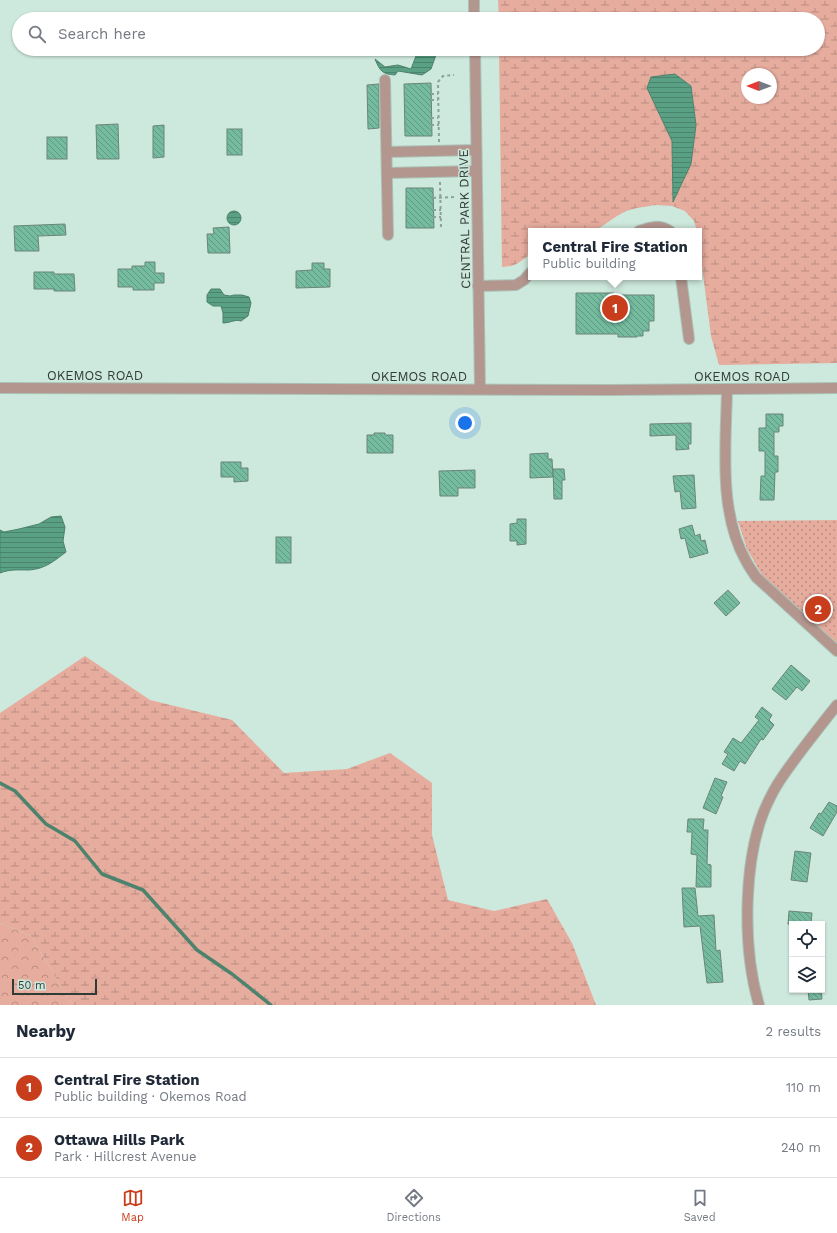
<!DOCTYPE html>
<meta charset="utf-8">
<style>
:root{--surface:#fff;--page:#f6f6f7;--text:#1f2937;--muted:#747a83;--line:#e0e1e3;--accent:#c83e1d}
body{margin:0;font-family:"Work Sans",sans-serif;background:var(--page);color:var(--text)}
.controls{position:absolute;right:12px;bottom:12px;display:grid;overflow:hidden;border-radius:0px;box-shadow:0 1px 3px #0004}
.controls button{width:36px;height:36px;display:grid;place-items:center;padding:0;border:0;border-bottom:1px solid var(--line);background:var(--surface);color:var(--text);font:20px sans-serif}
.compass{position:absolute;left:741px;top:68px;width:36px;height:36px;border-radius:50%;background:var(--surface);box-shadow:0 1px 3px #0004;rotate:270deg}
.scale{position:absolute;left:12px;bottom:10px;width:85px;box-sizing:border-box;padding-left:4px;border:2px solid #313c37;border-top:0;font-size:11px;line-height:14px;white-space:nowrap;color:#313c37;-webkit-text-stroke:3px #cde8dc;paint-order:stroke}
.you{position:absolute;left:465px;top:423px;width:14px;height:14px;margin:-10px;border:3px solid #fff;border-radius:50%;background:#1a73e8;box-shadow:0 0 0 6px #1a73e833}
.badge{display:grid;place-items:center;width:26px;height:26px;border-radius:50%;background:var(--accent);color:#fff;font-size:13px;font-weight:700}
.pin{position:absolute;translate:-50% -50%;border:2px solid #fff;box-shadow:0 1px 4px #0006}
.popup{position:absolute;left:528px;top:228px;width:174px;height:52px;box-sizing:border-box;display:grid;place-content:center;border-radius:0px;background:var(--surface);filter:drop-shadow(0 1px 3px #0005);font-size:13px;white-space:nowrap;color:var(--muted)}
.popup b{font-size:15px;color:var(--text)}
.popup::after{content:'';position:absolute;left:50%;top:100%;margin-left:-8px;border:8px solid transparent;border-top-color:var(--surface)}
.list{margin:0;padding:0;list-style:none}
h2{display:flex;justify-content:space-between;align-items:center;height:52px;margin:0;padding:0 16px;font-size:17px}
h2 small{font-size:13px;font-weight:400;color:var(--muted)}
.list li{display:grid;grid-template-columns:26px 1fr auto;gap:12px;align-items:center;box-sizing:border-box;height:60px;padding:0 16px;border-top:1px solid var(--line)}
.list b{display:block;font-size:15px;white-space:nowrap}
.list p{margin:0;font-size:13px;white-space:nowrap;color:var(--muted)}
.list em{font-size:13px;font-style:normal;color:var(--muted)}
.icon{flex:none;width:22px;height:22px;fill:none;stroke:currentColor;stroke-width:2;stroke-linecap:round;stroke-linejoin:round}
.map{position:relative;flex:none;width:837px;height:1005px;overflow:hidden}
.search{position:absolute;background:var(--surface);box-shadow:0 1px 3px #0004;left:12px;right:12px;top:12px;height:44px;display:flex;align-items:center;gap:10px;box-sizing:border-box;padding:0 14px;border-radius:22px;color:var(--muted);font-size:15px}
.sheet{height:172px;background:var(--surface)}
nav{display:flex;justify-content:space-around;align-items:center;box-sizing:border-box;height:56px;border-top:1px solid var(--line);background:var(--surface);font-size:11px;color:var(--muted)}
nav a{display:grid;justify-items:center;gap:2px}
nav .on{color:var(--accent)}
.map>svg:first-child{display:block}
</style>
<div class="map">
<svg width="837" height="1005" viewBox="0 0 837 1005">
<defs>
<pattern id="forest-crowns" width="20" height="18" patternUnits="userSpaceOnUse"><rect width="20" height="18" fill="#e6ac9e"/><path d="M2 6a3 3 0 1 1 6 0M12 15a3 3 0 1 1 6 0" fill="none" stroke="#bb8d82"/></pattern>
<pattern id="wetland-marsh" width="20" height="14" patternUnits="userSpaceOnUse"><rect width="20" height="14" fill="#e6ac9e"/><path d="M1 5h8M5 5V1M11 12h8M15 12V8" fill="none" stroke="#bb8d82"/></pattern>
<pattern id="park-dots" width="8" height="8" patternUnits="userSpaceOnUse"><rect width="8" height="8" fill="#e6ac9e"/><path d="M2 2h.1M6 6h.1" fill="none" stroke="#bb8d82" stroke-width="1.8" stroke-linecap="round"/></pattern>
<pattern id="water-rules" width="6" height="5" patternUnits="userSpaceOnUse"><rect width="6" height="5" fill="#59a084"/><path d="M0 2.5h6" fill="none" stroke="#4a846d"/></pattern>
<pattern id="building-back-hatch" width="6" height="6" patternUnits="userSpaceOnUse"><rect width="6" height="6" fill="#74bb9f"/><path d="M-1 5l2 2M0 0l6 6M5-1l2 2" fill="none" stroke="#609982"/></pattern>
</defs>
<rect width="100%" height="100%" fill="#cde8dc"/>
<polygon fill="url(#forest-crowns)" points="0,923 31,936 72,1005 0,1005"/>
<g fill="url(#wetland-marsh)" fill-rule="evenodd">
<path d="M498 0H837V363L719 365 711 336 699 243V231H697L694 221 685 211 672 206 656 205 637 208 626 211 617 216 595 231H531V254C518 262 519 266 502 267L499 49H818V19H499ZM675 74 691 86 696 125 673 200 672 141ZM747 74H771V98H747Z"/>
<polygon points="85,656 150,700 232,720 284,773 347,769 390,753 432,783 432,835 448,900 494,911 547,899 572,943 596,1005 72,1005 31,936 0,923 0,713"/>
</g>
<polygon fill="url(#park-dots)" points="837,520 837,643 762,575 747,549 738,521"/>
<g fill="url(#water-rules)" stroke="#4d826d">
<path d="M421 49H436L437 52 431 69 422 75 398 71 395 75C382 74 380 71 375 59L385 67 398 65 411 69 416 56Z"/>
<polygon points="675,74 691,86 696,125 691,164 673,202 672,141 647,88 651,77"/>
<circle cx="234" cy="218" r="7"/>
<path d="M211 289H220L224 295 230 296 234 295H242L249 297 251 303 248 316 241 321C235 319 230 323 223 323V313L221 306H213L207 302V295Z"/>
<path d="M61 516 65 527 63 541 66 552C54 561 45 569 29 570 19 570 10 569 0 573V530L4 532 19 529 39 524 51 517Z"/>
</g>
<g fill="none" stroke-linecap="round" stroke-linejoin="round">
<polyline stroke="#4d826d" stroke-width="3.5" points="0,783 15,791 46,824 75,841 102,874 143,890 197,950 232,974 271,1005"/>
</g>
<g fill="url(#building-back-hatch)" stroke="#6b857a">
<polygon points="431,83 432,136 405,136 404,84"/>
<polygon points="379,84 379,128 368,129 367,85"/>
<polygon points="118,124 119,159 97,159 96,125"/>
<polygon points="164,125 164,157 153,158 153,126"/>
<rect x="227" y="129" width="15" height="26"/>
<rect x="47" y="137" width="20" height="22"/>
<polygon points="406,188 433,188 434,228 406,228"/>
<polygon points="65,224 66,235 38,236 39,251 15,251 14,226"/>
<polygon points="229,227 230,253 208,253 207,234 214,234 213,228"/>
<polygon points="145,262 155,262 155,273 164,273 164,283 154,283 154,290 133,290 133,287 118,287 118,269 132,269 132,266 145,266"/>
<polygon points="312,263 324,263 324,269 330,269 330,287 296,288 296,271 312,270"/>
<polygon points="34,272 54,272 54,274 74,274 75,291 54,291 54,289 34,289"/>
<polygon points="576,293 614,293 614,295 654,295 654,321 649,321 649,331 643,331 643,336 637,336 637,337 618,337 618,334 576,334"/>
<polygon points="766,414 783,414 783,426 779,426 779,432 774,432 774,456 778,456 778,472 775,472 774,500 760,500 761,476 765,476 765,451 759,451 759,428 766,428"/>
<polygon points="691,423 691,444 688,444 689,449 676,450 676,435 650,436 650,424"/>
<polygon points="374,433 385,433 385,435 393,435 393,453 367,453 367,435 374,435"/>
<polygon points="548,453 548,459 552,459 553,477 530,478 530,454"/>
<polygon points="221,462 241,462 241,468 248,468 248,481 234,482 234,477 221,477"/>
<polygon points="553,469 564,469 565,480 562,480 562,499 554,499"/>
<polygon points="475,470 475,488 458,488 458,496 440,496 439,471"/>
<polygon points="694,475 696,508 682,509 680,491 675,492 673,476"/>
<polygon points="517,519 526,519 526,544 517,545 517,541 510,541 510,524 517,523"/>
<polygon points="692,525 695,536 700,534 701,541 705,540 708,553 690,558 685,538 681,539 679,529"/>
<rect x="276" y="537" width="15" height="26"/>
<polygon points="728,590 740,603 726,616 714,603"/>
<polygon points="791,665 810,681 802,691 797,687 786,700 772,689"/>
<polygon points="762,707 772,715 769,720 774,725 763,740 761,739 745,764 740,761 734,771 722,764 728,754 724,752 733,738 741,743 759,720 755,717"/>
<polygon points="715,778 727,782 721,796 723,797 716,814 703,808"/>
<polygon points="829,802 837,806 837,812 823,836 810,828 819,813 821,814"/>
<polygon points="688,819 704,819 703,830 708,830 707,864 711,865 711,887 696,887 697,855 691,854 692,832 687,832"/>
<polygon points="795,851 811,853 807,882 791,880"/>
<polygon points="682,888 695,888 698,916 714,915 716,951 720,950 723,982 707,983 700,926 684,927"/>
<polygon points="789,911 812,913 811,924 788,924"/>
<polygon points="808,990 821,990 822,999 809,1000"/>
</g>
<g fill="none" stroke-linecap="round" stroke-linejoin="round">
<defs>
<g id="minor">
<polyline points="474,0 474,19"/>
<polyline points="475,49 480,389"/>
<polyline points="385,80 388,235"/>
<polyline points="387,152 476,150"/>
<polyline points="387,173 476,171"/>
<path d="M639 231C650 227 659 224 670 231"/>
<polyline points="681,277 689,339"/>
<polyline points="478,286 516,285 524,280 531,272"/>
<polyline points="0,388 611,390 837,388"/>
<path d="M727 389C726 444 718 512 746 561 749 567 753 572 756 577L837 651"/>
<path d="M759 1005C742 947 742 850 771 796 778 781 788 769 798 755 811 738 824 721 837 705"/>
</g>
</defs>
<use href="#minor" stroke="#abc2b8" stroke-width="12"/>
<g stroke="#8da198" stroke-width="2" stroke-dasharray="3 3" stroke-linecap="butt">
<polyline points="431,94 438,94"/>
<polyline points="431,100 438,100"/>
<polyline points="431,118 438,118"/>
<polyline points="431,125 439,125"/>
<polyline points="439,142 438,82 443,76 454,75"/>
<polyline points="440,182 441,229"/>
<polyline points="433,198 456,197"/>
<polyline points="433,210 441,210"/>
<polyline points="433,217 441,217"/>
</g>
<use href="#minor" stroke="#b3968e" stroke-width="10"/>
</g>
<g text-anchor="middle" stroke-width="3" stroke-linejoin="round" paint-order="stroke">
<g font-size="13" fill="#313c37" stroke="#cde8dc">
<text transform="translate(464 219) rotate(-91)" y="5">CENTRAL PARK DRIVE</text>
<text x="95" y="380">OKEMOS ROAD</text>
<text x="419" y="381">OKEMOS ROAD</text>
<text x="742" y="381">OKEMOS ROAD</text>
</g>
</g>
</svg>
<div class="controls">
<button><svg class="icon" aria-label="locate" viewBox="0 0 24 24"><circle cx="12" cy="12" r="6"/><path d="M12 2v4M12 18v4M2 12h4M18 12h4"/></svg></button>
<button><svg class="icon" aria-label="layers" viewBox="0 0 24 24"><path d="M12 4l9 5-9 5-9-5zM3 14l9 5 9-5"/></svg></button>
</div>
<svg class="compass" viewBox="-18 -18 36 36"><path d="M0-13l5 13h-10z" fill="#e53935"/><path d="M0 13l5-13h-10z" fill="#747a83"/></svg>
<div class="scale">50 m</div>
<div class="you"></div>
<div class="pin badge" style="left:615px;top:308px">1</div>
<div class="popup"><b>Central Fire Station</b>Public building</div>
<div class="pin badge" style="left:818px;top:609px">2</div>
<div class="search"><svg class="icon" aria-label="search" viewBox="0 0 24 24"><circle cx="10" cy="10" r="6"/><path d="M15 15l6 6"/></svg>Search here</div>
</div>
<section class="sheet">
<h2>Nearby<small>2 results</small></h2>
<ul class="list">
<li><span class="badge">1</span><div><b>Central Fire Station</b><p>Public building · Okemos Road</p></div><em>110 m</em></li>
<li><span class="badge">2</span><div><b>Ottawa Hills Park</b><p>Park · Hillcrest Avenue</p></div><em>240 m</em></li>
</ul>
</section>
<nav>
<a class="on"><svg class="icon" aria-label="map" viewBox="0 0 24 24"><path d="M3 6l6-2 6 2 6-2v14l-6 2-6-2-6 2zM9 4v14M15 6v14"/></svg>Map</a>
<a><svg class="icon" aria-label="directions" viewBox="0 0 24 24"><path d="M12 3l9 9-9 9-9-9zM9 14v-3h6M13 9l2 2-2 2"/></svg>Directions</a>
<a><svg class="icon" aria-label="saved" viewBox="0 0 24 24"><path d="M7 4h10v16l-5-4-5 4z"/></svg>Saved</a>
</nav>
